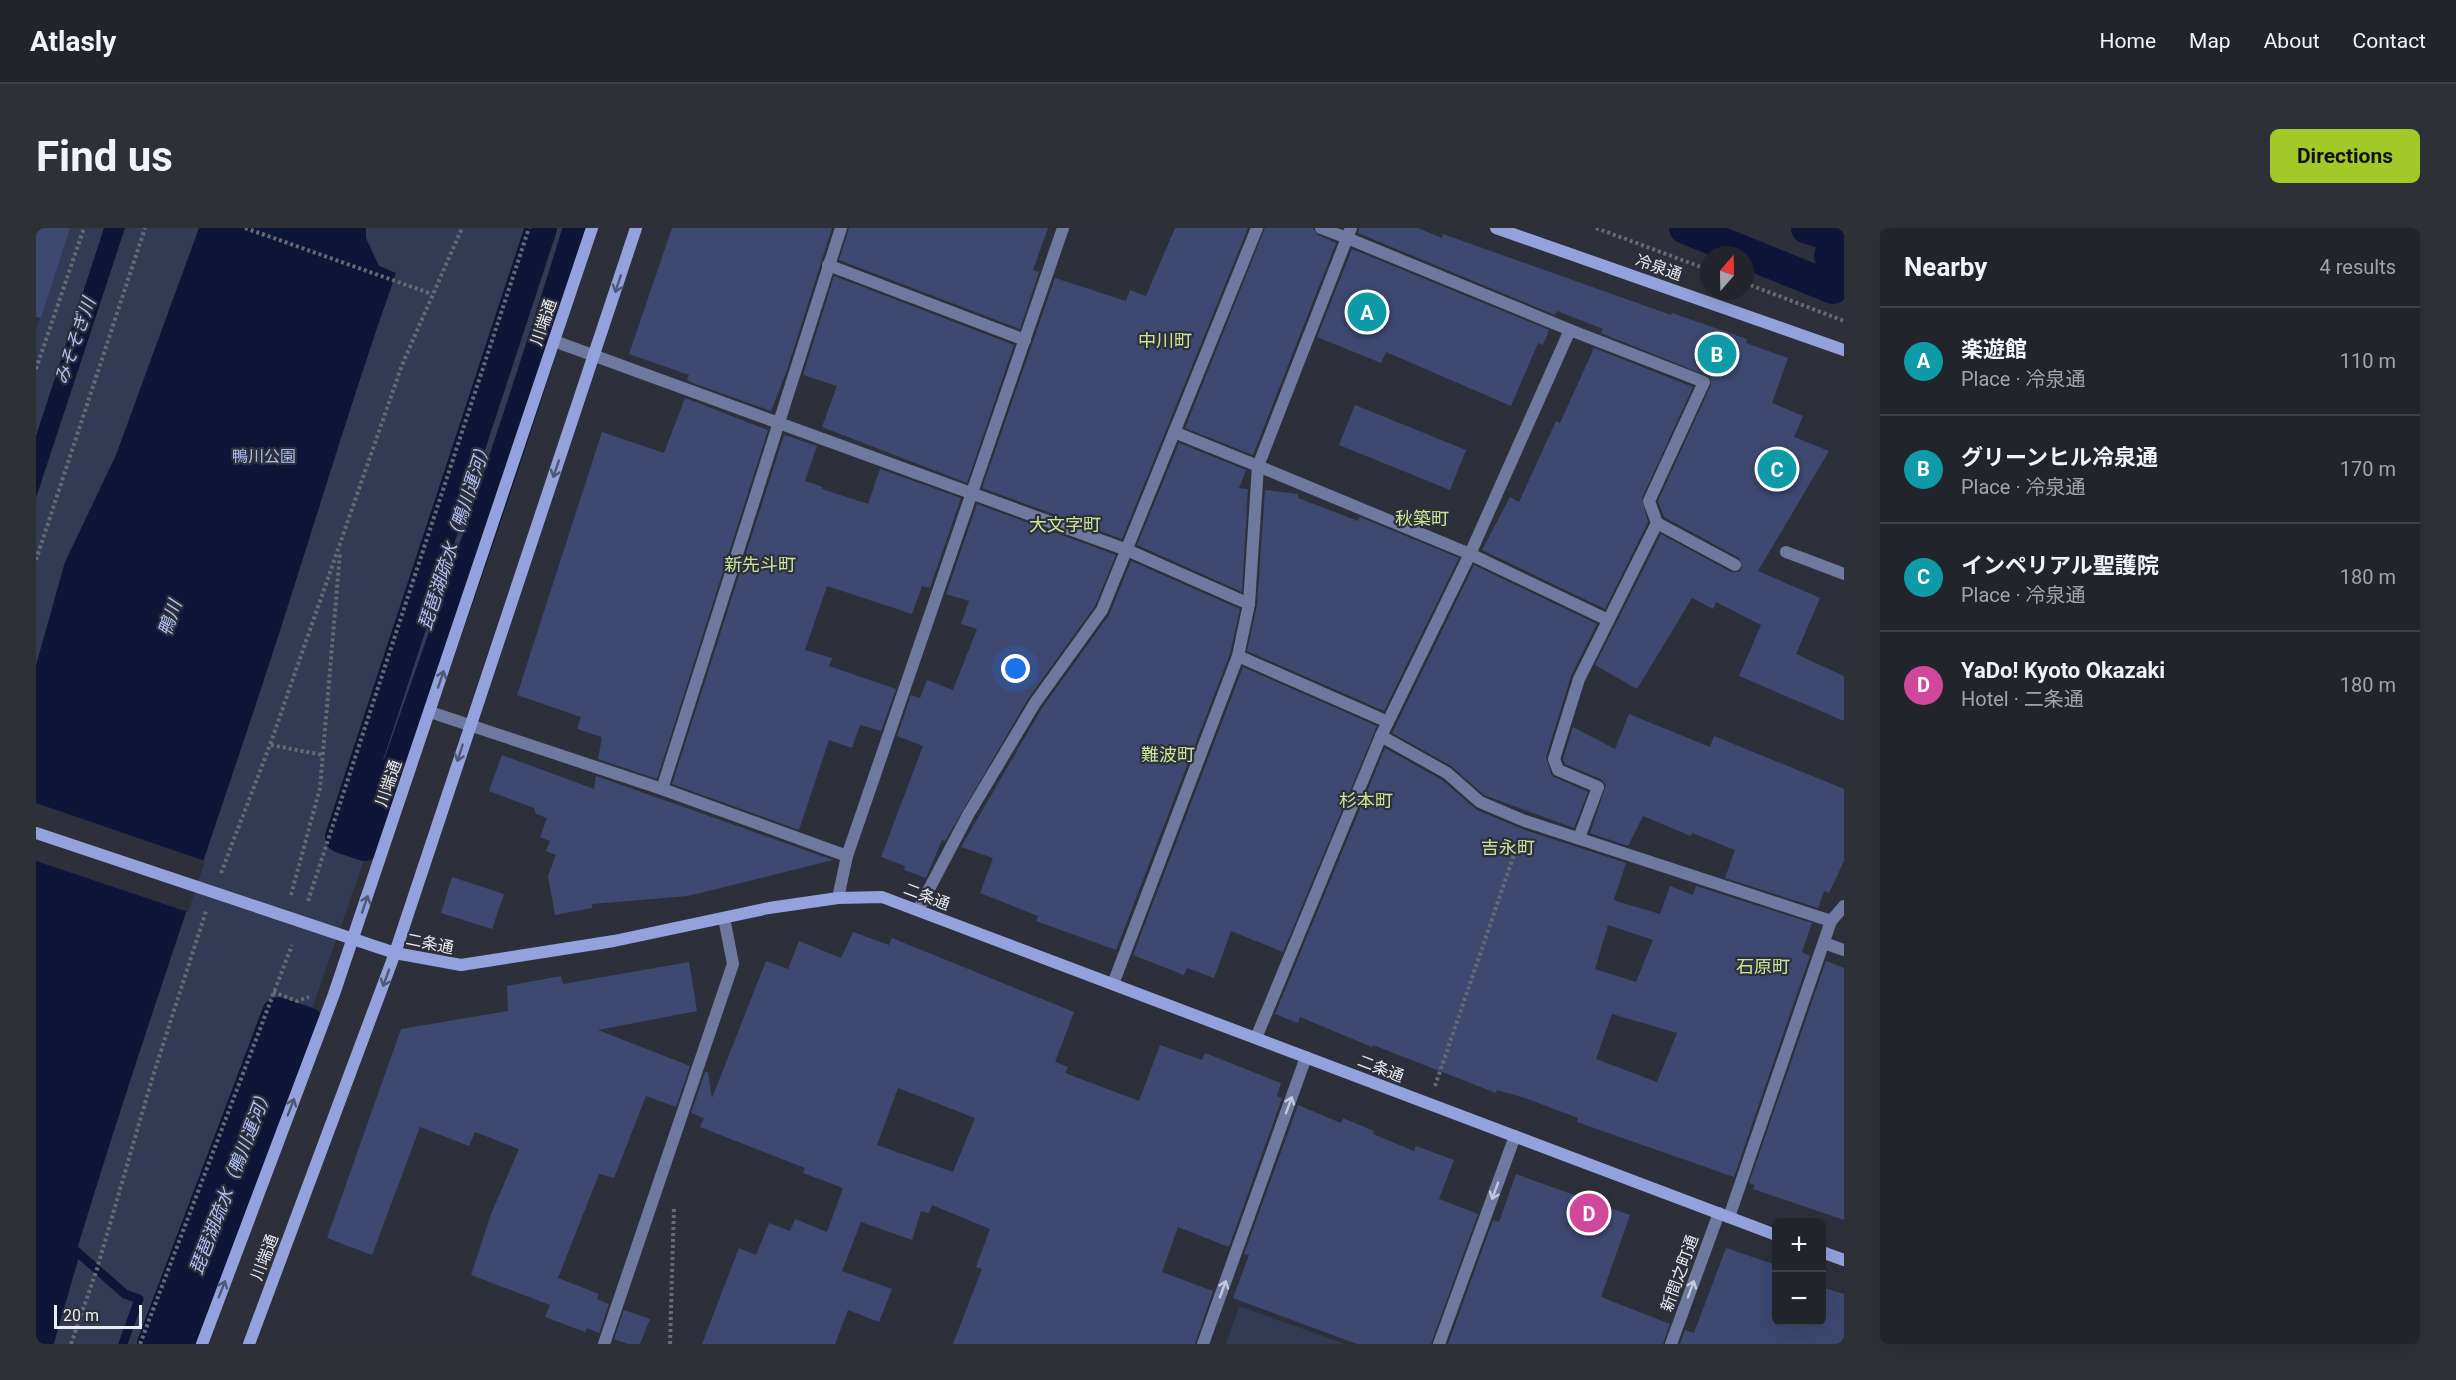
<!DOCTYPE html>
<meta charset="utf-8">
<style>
:root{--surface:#22242c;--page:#2e3038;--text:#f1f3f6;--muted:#a2a4a9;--line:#3f4148;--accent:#a2c927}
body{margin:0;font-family:Roboto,"Noto Sans JP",sans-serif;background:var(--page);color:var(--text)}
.controls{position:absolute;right:18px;bottom:18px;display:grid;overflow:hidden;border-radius:9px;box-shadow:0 6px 24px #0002}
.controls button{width:54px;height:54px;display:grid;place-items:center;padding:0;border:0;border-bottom:2px solid var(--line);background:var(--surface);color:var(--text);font:30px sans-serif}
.compass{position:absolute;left:1664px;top:18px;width:54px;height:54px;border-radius:50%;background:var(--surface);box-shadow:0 6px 24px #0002;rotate:20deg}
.scale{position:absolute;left:18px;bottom:15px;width:88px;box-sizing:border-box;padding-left:6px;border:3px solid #eaecf2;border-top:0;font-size:16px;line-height:21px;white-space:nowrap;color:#eaecf2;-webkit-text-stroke:4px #2d303a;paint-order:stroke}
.you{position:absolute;left:980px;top:441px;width:21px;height:21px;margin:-15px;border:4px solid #fff;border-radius:50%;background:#1a73e8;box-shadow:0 0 0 9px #1a73e833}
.badge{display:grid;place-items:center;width:39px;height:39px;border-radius:50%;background:var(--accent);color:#fff;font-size:20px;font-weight:700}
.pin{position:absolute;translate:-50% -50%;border:3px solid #fff;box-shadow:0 2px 6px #0006}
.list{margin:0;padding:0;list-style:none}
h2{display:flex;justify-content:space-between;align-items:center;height:78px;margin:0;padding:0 24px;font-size:26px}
h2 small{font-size:20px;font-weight:400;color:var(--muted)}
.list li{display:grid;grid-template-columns:39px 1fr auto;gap:18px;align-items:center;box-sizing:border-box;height:108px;padding:0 24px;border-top:2px solid var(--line)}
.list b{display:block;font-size:22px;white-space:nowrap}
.list p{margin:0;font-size:20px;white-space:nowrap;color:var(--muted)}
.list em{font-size:20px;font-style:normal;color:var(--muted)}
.map{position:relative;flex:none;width:1808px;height:1116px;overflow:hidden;border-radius:9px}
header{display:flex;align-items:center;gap:36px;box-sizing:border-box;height:84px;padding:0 30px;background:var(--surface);border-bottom:2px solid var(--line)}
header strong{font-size:28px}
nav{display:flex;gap:33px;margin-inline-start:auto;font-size:21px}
.intro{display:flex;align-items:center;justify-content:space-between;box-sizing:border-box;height:144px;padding:0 36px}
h1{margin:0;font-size:42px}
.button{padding:15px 27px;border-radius:9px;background:var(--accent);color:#111;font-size:21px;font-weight:700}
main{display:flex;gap:36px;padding:0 36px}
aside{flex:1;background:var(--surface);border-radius:9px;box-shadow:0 6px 24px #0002}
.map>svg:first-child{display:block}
</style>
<header>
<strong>Atlasly</strong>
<nav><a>Home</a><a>Map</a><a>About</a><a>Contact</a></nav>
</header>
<div class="intro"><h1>Find us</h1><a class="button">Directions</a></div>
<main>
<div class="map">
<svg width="1808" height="1116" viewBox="0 0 1808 1116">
<rect width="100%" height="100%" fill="#2d303a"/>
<g fill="#333a53">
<polygon points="31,0 545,0 506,125 271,795 149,1116 0,1116 0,102"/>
<polygon points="1203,1078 1309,1116 1190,1116"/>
</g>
<g fill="#0f1539">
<polygon points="68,0 89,0 0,270 0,208"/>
<path d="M163 0H330V10L343 38 360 45C310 187 268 332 220 476 149 689 75 900 13 1116H0V437L29 334 80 227Z"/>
</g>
<polygon fill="#2d303a" points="0,575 169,633 152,684 0,633"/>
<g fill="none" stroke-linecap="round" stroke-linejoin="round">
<g stroke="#0f1539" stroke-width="9">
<polyline points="13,1116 40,1023 89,1066 103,1071 87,1116"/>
<polyline points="109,1116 124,1078 130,1080 117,1116"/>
</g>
<g stroke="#0f1539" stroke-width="32">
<path d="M505 0 305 609 329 617 354 546H360C424 365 487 184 543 0"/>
<polyline points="1649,0 1797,60 1804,36 1798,35 1794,28 1799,15 1808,18"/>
<polyline points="1771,0 1808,11"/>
<polyline points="117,1116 242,785 271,795 149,1116"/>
</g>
</g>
<g fill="#3e4871" fill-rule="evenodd">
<polygon points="0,0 34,0 5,90 0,89"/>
<polygon points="636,0 796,0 751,142 735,183 654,154 651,151 653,147 593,126"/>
<polygon points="813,0 1012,0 997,42 1003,44 984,101 803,32"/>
<polygon points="1139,0 1212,0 1086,311 946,260 1019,50 1090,73 1094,62 1110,68"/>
<polygon points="1229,0 1277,0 1282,7 1300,15 1217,227 1149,200"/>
<polygon points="1323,0 1382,0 1406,10 1407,6 1635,87 1636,85 1711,111 1710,115 1752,130 1736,175 1767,188 1758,209 1793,223 1722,343 1784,370 1760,426 1808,448 1808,493 1703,448 1725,397 1680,374 1677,381 1656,370 1601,461 1559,437 1625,306 1695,344 1703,344 1706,340 1703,330 1628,289 1622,273 1675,157 1674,149 1565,105 1567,101 1521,83 1519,87 1322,5"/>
<polygon points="1316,21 1513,102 1507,117 1502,115 1475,178 1350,124 1345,135 1281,109"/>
<polygon points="798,48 978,117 931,255 786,199 801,158 767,147"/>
<polygon points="1558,120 1657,159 1606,270 1612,294 1569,381 1446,322 1474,269 1483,274 1520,193 1524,195"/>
<polygon points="649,170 732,202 621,551 562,531 566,509 541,501 545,489 481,467 566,204 628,225"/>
<polygon points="1319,177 1430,222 1414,262 1303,217"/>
<polygon points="748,207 781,218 769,253 787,259 786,261 832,276 844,241 925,270 894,360 886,358 876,386 791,358 769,422 796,430 793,438 860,461 845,503 824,497 816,520 793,512 763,602 636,556"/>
<polygon points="1143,215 1210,242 1203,260 1212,261 1206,364 1101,317"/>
<polygon points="1229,262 1262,266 1262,270 1322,293 1324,289 1423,330 1348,483 1211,423 1221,377"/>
<polygon points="941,276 1080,327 1059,378 992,471 909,613 906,612 890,650 868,642 869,638 845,629 887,518 861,508 875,467 884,470 891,452 917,462 941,401 925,396 933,373 910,366"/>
<polygon points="1095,333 1204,381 1194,426 1080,722 1000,693 1002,688 944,665 957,630 925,619 1006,480 1073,387"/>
<polygon points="1438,337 1561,396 1535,448 1510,529 1516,548 1552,564 1538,600 1448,567 1415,538 1356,505"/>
<polygon points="1207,439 1341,498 1247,724 1195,703 1178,750 1151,740 1148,747 1097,727"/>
<polygon points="1593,486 1674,519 1678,508 1808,561 1808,633 1793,665 1788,663 1782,680 1689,650 1699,622 1656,605 1655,608 1607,588 1592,618 1554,605 1570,557 1565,551 1529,536 1527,531 1537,499 1579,521"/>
<path d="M1349 520 1406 552 1441 582 1486 601 1590 635 1578 671 1580 673 1624 686 1634 658 1657 667 1660 658 1776 695 1766 724 1774 728 1698 949 1541 894 1542 890 1489 870 1461 862 1460 865 1337 817 1336 819 1264 789 1262 795 1239 786ZM1572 697 1617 712 1600 754 1559 741ZM1576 786 1641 805 1621 854 1560 831Z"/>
<polygon points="466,527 558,561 560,548 797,632 652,668 556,676 556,680 519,687 512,648 520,627 510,623 514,613 504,609 511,590 500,586 498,580 453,563"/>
<polygon points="416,649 468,666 456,701 405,685"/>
<path d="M817 704 853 717 856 710 1038 784 1019 834 1032 839 1029 845 1103 873 1124 817 1166 832 1169 825 1245 855 1241 868 1246 870 1193 1019 1142 999 1126 1044 1177 1063 1159 1116H917L946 1041 940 1039 954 1001 896 977 893 985 885 983 876 1012 825 994 806 1043 856 1061 843 1094 812 1082 799 1116H666L703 1020 720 1027 733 995 754 1003 759 991 791 1004 807 960 767 945 769 940 664 899 668 890 655 885 669 844H672L676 870 730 733 752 741 763 713 805 730ZM862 860 939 890 917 944 841 917Z"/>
<polygon points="1790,733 1808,740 1808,992 1717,961 1719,957 1713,955"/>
<polygon points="653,734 661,783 562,802 654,838 640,879 610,868 578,950 563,946 522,1050 563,1066 561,1071 573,1076 563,1105 551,1100 549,1104 509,1089 514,1077 435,1047 455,986 483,921 439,904 433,918 384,899 336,1027 291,1010 365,801 472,783 471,758 525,748 527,756"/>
<polygon points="1262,877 1305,895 1307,890 1338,903 1337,906 1378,923 1380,918 1418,932 1403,971 1442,986 1395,1116 1321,1116 1197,1070 1213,1027 1208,1026"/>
<polygon points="1480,946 1594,987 1565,1069 1634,1096 1627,1116 1412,1116 1457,992 1463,994"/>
<polygon points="1690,1020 1740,1037 1740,1094 1785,1094 1785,1059 1808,1066 1808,1116 1644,1116 1649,1102 1658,1105"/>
<polygon points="588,1082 614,1091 604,1116 592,1116 578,1111"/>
</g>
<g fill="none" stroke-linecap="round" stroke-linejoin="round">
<g stroke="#676a73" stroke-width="4" stroke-dasharray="3 3" stroke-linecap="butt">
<polyline points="209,0 396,66"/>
<polyline points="1560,0 1673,42"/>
<polyline points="1709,55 1808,93"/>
<polyline points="0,141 48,0"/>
<polyline points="0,332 109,0"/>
<polyline points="235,517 287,527"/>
<polyline points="185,645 234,517 366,137 426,0"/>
<polyline points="255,667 284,560 304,325"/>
<polyline points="272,673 493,0"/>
<polyline points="237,764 261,773 273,769"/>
<polyline points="1399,858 1483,612"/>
<polyline points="35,1116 61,1041 116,851 170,683"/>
<polyline points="104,1116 256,717"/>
<polyline points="634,1116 638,979"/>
</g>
<g stroke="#6f799f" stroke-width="12">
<polyline points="792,37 989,112"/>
<polyline points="1534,102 1668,154 1613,273 1621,295 1543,451 1518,531 1522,542 1562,559 1543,610"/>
<polyline points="518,113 1091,322 1213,376"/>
<polyline points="1621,295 1699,337"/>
<polyline points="1750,324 1808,346"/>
<polyline points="1202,428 1352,494"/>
<polyline points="1345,508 1411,545 1444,574 1489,593 1795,693"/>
<polyline points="626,561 805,0"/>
<polyline points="811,628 1027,0"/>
<polyline points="882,682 932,587 999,475 1066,382 1221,0"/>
<polyline points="1788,715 1808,722"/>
<polyline points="1077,756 1202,428 1213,376 1222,238 1138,204"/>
<polyline points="1220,810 1345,508 1434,326 1572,392"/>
<polyline points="1693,989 1795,693 1808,678"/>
<polyline points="568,1116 697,736 688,690"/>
</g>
<g stroke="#6f799f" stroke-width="12">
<polyline points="1285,0 1311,10 1534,102 1434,326 1222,238 1311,10 1315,0"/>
<polyline points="394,484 626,561 811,628 802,670"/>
<polyline points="1167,1116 1270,829"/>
<polyline points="1403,1116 1479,908"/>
<polyline points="1635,1116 1683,985"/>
</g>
<g stroke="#93a2dd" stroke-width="12">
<polyline points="1460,0 1808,122"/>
<polyline points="0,605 359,725 425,737 578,713 733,680 802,670 846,669 1740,1007"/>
<polyline points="1786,1024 1808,1032"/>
<polyline points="166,1116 298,766 556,0"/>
<polyline points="213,1116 359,725 600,0"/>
</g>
</g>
<defs><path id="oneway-shaft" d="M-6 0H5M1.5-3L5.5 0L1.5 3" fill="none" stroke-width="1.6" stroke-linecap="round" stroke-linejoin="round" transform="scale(1.5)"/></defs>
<g stroke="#515873">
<use href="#oneway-shaft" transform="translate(582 56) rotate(108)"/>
<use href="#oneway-shaft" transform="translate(520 241) rotate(109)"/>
<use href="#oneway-shaft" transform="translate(405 451) rotate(-71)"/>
<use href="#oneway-shaft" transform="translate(424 525) rotate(108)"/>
<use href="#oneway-shaft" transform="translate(329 676) rotate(-71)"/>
<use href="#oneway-shaft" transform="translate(350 750) rotate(110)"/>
<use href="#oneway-shaft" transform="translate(255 879) rotate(-69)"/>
<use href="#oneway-shaft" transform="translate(186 1061) rotate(-69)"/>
</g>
<g stroke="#c5cad9">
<use href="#oneway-shaft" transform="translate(1253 877) rotate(-70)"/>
<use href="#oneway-shaft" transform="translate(1459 963) rotate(110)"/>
<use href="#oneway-shaft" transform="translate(1187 1061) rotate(-70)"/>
<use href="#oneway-shaft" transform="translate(1655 1061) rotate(-70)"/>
</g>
<g text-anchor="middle" stroke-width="4.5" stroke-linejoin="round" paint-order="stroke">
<g font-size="16" fill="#eaecf2" stroke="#2d303a">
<text transform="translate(1623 39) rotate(19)" y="6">冷泉通</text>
<text transform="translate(507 94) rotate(-71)" y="6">川端通</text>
<text transform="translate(352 555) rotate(-71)" y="6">川端通</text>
<text transform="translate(891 668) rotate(21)" y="6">二条通</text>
<text transform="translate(394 715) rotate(11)" y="6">二条通</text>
<text transform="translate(1345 840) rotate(21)" y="6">二条通</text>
<text transform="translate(228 1029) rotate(-69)" y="6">川端通</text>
<text transform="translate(1643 1045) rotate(-70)" y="6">新間之町通</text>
</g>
<g font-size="16" fill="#adbbf3" stroke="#2d303a">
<text x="228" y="234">鴨川公園</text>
</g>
<g font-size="18" font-style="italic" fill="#b2c1f9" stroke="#2d303a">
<text transform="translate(39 113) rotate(-71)" y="6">みそそぎ川</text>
<text transform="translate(419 307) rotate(-72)" y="6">琵琶湖疏水（鴨川運河）</text>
<text transform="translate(134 390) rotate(-71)" y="6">鴨川</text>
<text transform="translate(195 953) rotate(-69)" y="6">琵琶湖疏水（鴨川運河）</text>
</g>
<g font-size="18" fill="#cde59a" stroke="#2d303a">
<text x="1129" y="119">中川町</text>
<text x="1386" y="297">秋築町</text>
<text x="1029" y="303">大文字町</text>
<text x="724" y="343">新先斗町</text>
<text x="1132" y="533">難波町</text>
<text x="1330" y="579">杉本町</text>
<text x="1472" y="626">吉永町</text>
<text x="1727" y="745">石原町</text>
</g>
</g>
</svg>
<div class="controls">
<button>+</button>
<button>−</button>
</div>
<svg class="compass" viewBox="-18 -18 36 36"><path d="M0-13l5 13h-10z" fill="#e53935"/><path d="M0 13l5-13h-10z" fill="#a2a4a9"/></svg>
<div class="scale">20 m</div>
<div class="you"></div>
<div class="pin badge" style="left:1331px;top:84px;background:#0f9aa8">A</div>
<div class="pin badge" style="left:1681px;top:126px;background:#0f9aa8">B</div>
<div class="pin badge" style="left:1741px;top:241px;background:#0f9aa8">C</div>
<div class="pin badge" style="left:1553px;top:985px;background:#d1479c">D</div>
</div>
<aside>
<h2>Nearby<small>4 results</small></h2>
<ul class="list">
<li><span class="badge" style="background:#0f9aa8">A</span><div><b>楽遊館</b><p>Place · 冷泉通</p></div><em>110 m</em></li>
<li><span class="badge" style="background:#0f9aa8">B</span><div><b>グリーンヒル冷泉通</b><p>Place · 冷泉通</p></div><em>170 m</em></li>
<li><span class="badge" style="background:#0f9aa8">C</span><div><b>インペリアル聖護院</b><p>Place · 冷泉通</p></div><em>180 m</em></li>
<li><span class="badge" style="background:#d1479c">D</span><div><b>YaDo! Kyoto Okazaki</b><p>Hotel · 二条通</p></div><em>180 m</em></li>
</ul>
</aside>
</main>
